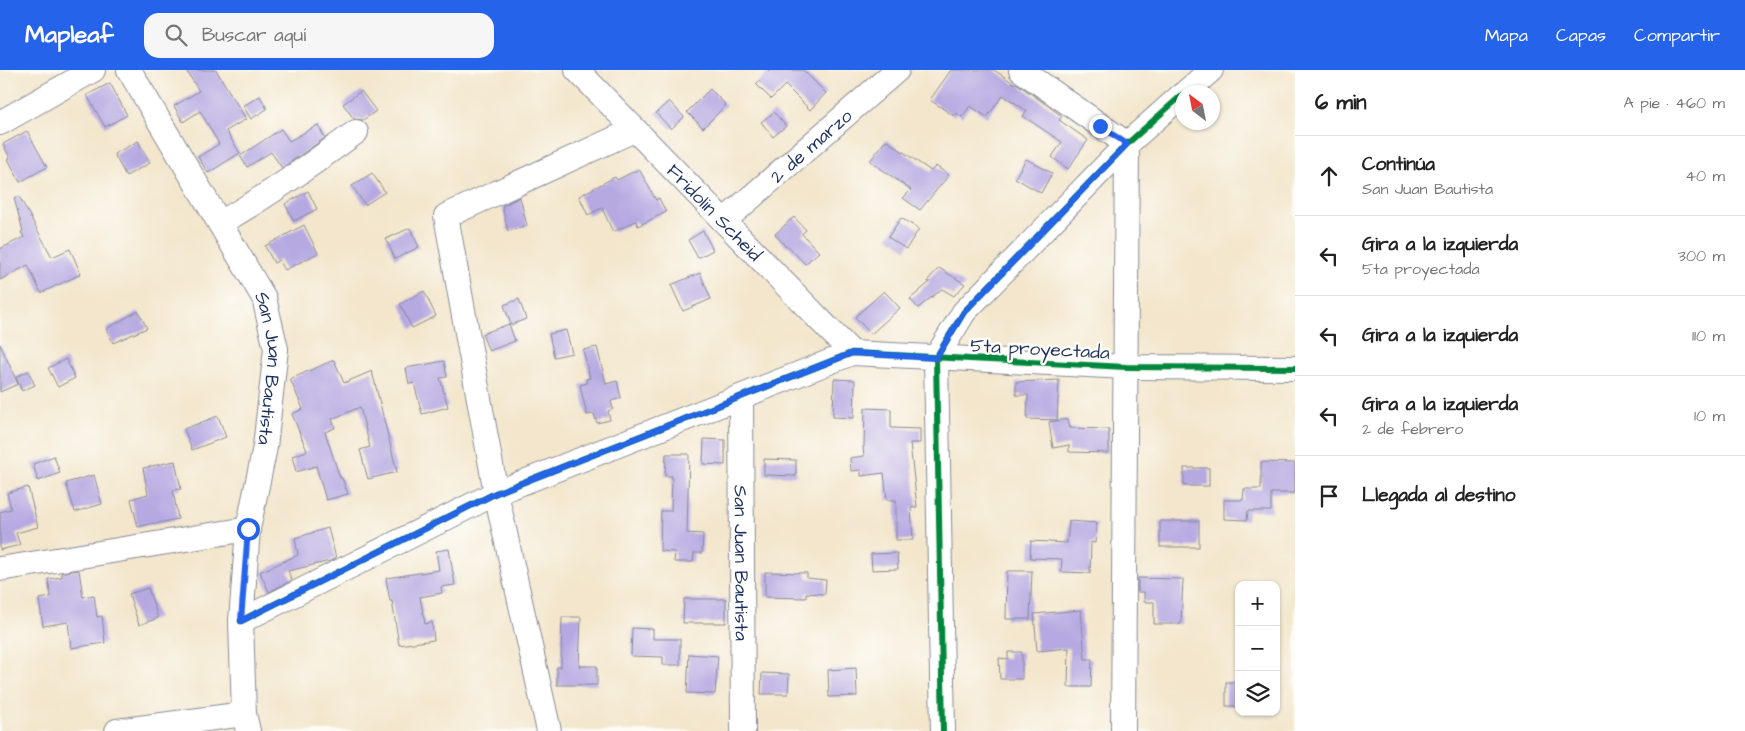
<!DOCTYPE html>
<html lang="es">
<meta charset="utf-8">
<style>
:root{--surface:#fff;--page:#f6f6f6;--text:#222;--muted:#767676;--line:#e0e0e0;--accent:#2563eb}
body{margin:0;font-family:"Architects Daughter",sans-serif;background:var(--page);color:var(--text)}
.controls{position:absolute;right:15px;bottom:15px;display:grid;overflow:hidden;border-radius:10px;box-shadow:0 1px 4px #0004}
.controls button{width:45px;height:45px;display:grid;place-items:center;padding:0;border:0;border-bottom:1px solid var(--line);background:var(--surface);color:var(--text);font:25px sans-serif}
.compass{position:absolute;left:1175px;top:15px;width:45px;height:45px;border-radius:50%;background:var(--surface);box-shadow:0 1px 4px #0004;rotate:328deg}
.stop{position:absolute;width:15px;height:15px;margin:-11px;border:4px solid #2563eb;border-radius:50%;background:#fff}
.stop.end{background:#2563eb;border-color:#fff;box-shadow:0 1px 5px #0008}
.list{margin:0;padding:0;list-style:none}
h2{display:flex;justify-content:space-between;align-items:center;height:65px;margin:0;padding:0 20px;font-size:21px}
h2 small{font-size:16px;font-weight:400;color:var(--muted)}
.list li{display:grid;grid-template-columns:32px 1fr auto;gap:15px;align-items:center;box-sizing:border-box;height:80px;padding:0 20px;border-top:1px solid var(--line)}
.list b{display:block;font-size:19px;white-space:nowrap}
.list p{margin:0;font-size:16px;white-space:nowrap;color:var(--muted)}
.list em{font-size:16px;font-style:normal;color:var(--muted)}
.icon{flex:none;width:28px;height:28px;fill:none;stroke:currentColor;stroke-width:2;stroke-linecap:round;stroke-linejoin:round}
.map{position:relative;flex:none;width:1295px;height:661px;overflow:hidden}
header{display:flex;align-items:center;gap:30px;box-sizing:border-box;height:70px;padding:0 25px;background:var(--accent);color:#fff}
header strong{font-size:24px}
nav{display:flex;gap:28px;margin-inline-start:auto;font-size:18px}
.search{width:350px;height:45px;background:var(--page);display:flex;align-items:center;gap:12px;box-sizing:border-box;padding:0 18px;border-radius:15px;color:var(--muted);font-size:19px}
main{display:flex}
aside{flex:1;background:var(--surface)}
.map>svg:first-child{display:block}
</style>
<header>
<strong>Mapleaf</strong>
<div class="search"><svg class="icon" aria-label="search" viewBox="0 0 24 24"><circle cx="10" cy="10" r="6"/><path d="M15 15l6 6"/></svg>Buscar aquí</div>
<nav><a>Mapa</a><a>Capas</a><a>Compartir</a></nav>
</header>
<main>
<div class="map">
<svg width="1295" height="661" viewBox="0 0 1295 661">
<rect width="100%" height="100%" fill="#fdfcf7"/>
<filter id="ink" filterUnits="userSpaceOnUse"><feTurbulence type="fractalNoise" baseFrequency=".02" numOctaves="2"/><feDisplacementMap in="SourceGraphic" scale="10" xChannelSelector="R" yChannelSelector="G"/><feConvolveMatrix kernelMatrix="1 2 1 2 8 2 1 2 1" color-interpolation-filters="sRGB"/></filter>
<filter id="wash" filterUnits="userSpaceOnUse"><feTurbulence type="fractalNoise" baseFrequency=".0096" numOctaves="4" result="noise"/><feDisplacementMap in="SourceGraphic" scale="20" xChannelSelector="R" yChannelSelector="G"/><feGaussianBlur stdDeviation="1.12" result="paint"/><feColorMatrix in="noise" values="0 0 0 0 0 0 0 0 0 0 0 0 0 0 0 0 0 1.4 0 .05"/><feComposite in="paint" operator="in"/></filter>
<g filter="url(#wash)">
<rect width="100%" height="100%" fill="#f3e6cc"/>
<g id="blocks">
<g fill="#b6a9e2">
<polygon points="186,0 216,0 246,49 226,61 240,83 208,103 198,87 219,74 200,41 183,52 174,36 199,21"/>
<polygon points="770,0 803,0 826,23 810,40 785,15 771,29 756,14"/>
<polygon points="951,0 994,0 1015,14 1016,13 1062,46 1059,50 1088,70 1068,99 1052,87 1062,72 1023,46 1027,41 1003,25 987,47 970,36 962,47 956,43 954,46 930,30"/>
<polygon points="110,13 127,45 105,57 87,25"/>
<polygon points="710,19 726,35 703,58 687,42"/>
<polygon points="361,21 376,41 363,50 354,49 343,34"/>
<polygon points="260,26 267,39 251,49 243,36"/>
<polygon points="669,31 684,47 671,59 656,43"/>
<polygon points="774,42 786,56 773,67 761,52"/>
<polygon points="318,55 325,68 282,98 271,82 247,97 240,86 281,59 289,71"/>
<polygon points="27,61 47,97 20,112 8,89 10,88 3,74"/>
<polygon points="886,70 931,101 936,96 949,105 920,140 903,128 911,120 870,91"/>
<polygon points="138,71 150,93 126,106 114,84"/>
<polygon points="1026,89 1052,103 1041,123 1015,108"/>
<polygon points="639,99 656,130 659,128 666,142 638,156 636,151 613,162 602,138 588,145 579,126 615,107 617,110"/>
<polygon points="372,103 385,122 365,135 352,116"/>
<polygon points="308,121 317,139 294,151 285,134"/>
<polygon points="19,126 52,187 70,179 81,204 41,223 28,195 0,210 0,179 24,167 21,162 23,161 14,128"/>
<polygon points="520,127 527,156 508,161 502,136"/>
<polygon points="794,147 806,160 802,164 819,182 805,194 788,176 786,177 775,164"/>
<polygon points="901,148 919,159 906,179 888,167"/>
<polygon points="304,155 318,183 285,200 279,190 274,193 265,176"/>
<polygon points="410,158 419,177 395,189 386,169"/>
<polygon points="703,161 713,180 698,188 688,170"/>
<polygon points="939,198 965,214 954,226 942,219 918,238 910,229 930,212 927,211"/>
<polygon points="700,203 711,229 683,241 671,215"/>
<polygon points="424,221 436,246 412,258 400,234"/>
<polygon points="884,221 900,238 871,264 855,247"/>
<polygon points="519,229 526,249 511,255 504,235"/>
<polygon points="138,241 147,258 113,273 106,259"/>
<polygon points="509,254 515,271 489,281 482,264"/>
<polygon points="566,260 572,283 554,287 549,264"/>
<polygon points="0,274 18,314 0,322"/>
<polygon points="597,277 606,314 617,311 621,328 611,331 613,339 608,341 610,350 597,353 594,344 587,345 580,315 587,313 586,309 590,308 583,280"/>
<polygon points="66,289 75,308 58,317 48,298"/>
<polygon points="334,290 344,313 372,301 397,402 368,409 360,380 370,377 360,337 332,349 335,358 325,362 340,408 342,408 348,424 326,430 316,396 296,402 292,386 307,381 292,344 303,339 290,309"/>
<polygon points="444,291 447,307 440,308 448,337 422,344 414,313 409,314 406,298"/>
<polygon points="28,301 35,315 22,321 16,307"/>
<polygon points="834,309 855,310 854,348 833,347"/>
<polygon points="1059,310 1057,350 1027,349 1028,325 1016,325 1016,312"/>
<polygon points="865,338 891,339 891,358 920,359 920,373 910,373 917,437 911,438 913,470 896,470 896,430 887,430 884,403 861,406 861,400 851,401 850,388 864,386 863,377 864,377"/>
<polygon points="218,346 226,367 192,380 184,359"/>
<polygon points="1068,349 1070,358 1109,359 1109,383 1069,382 1069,375 1053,378 1049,352"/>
<polygon points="704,369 725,370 725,395 703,394"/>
<polygon points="666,384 689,384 687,463 703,464 702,483 694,483 693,492 674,492 675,482 660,481 661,441 671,441 672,406 665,406"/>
<polygon points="54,386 60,403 38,411 33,394"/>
<polygon points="764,389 796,390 796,406 764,405"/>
<polygon points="175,391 181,419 173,420 178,449 154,454 154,453 138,457 131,429 148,424 143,398"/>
<polygon points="1261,392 1295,393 1295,423 1271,423 1271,441 1248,441 1247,450 1224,449 1224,430 1243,430 1244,419 1261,419"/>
<rect x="1184" y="398" width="25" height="18"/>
<polygon points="94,405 102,434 75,442 66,413"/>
<polygon points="28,417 38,457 16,463 20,475 0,480 0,442 11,439 7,423"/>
<polygon points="1069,451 1097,453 1095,473 1091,472 1090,503 1061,502 1062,489 1030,488 1031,471 1067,473"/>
<rect x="1160" y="451" width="39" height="26"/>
<polygon points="328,458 336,488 330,491 288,501 292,510 269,522 260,502 298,485 295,468"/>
<polygon points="449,479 455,515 441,517 442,523 420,527 425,554 432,552 434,570 399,575 392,531 390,531 386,508 439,500 436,481"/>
<polygon points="897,483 898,499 872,500 871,484"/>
<polygon points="79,500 83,527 94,525 97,547 102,546 105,573 71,578 68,552 43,556 39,529 51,527 48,509 62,507 61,503"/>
<polygon points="1007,501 1032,501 1030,549 1006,549"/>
<polygon points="765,502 807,503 807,508 826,510 825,524 806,523 806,528 765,527"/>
<polygon points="1138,508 1183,509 1181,554 1154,554 1154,532 1144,532 1144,522 1138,522"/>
<polygon points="148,518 158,548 139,555 129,524"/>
<polygon points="684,529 726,529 726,553 683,553"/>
<polygon points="1081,540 1085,589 1092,589 1091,617 1068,617 1069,578 1037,581 1034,544"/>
<polygon points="562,547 581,547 579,596 597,596 597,615 557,615 557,597 561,597"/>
<polygon points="632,558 653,559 653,569 680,569 680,595 663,595 663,587 631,586"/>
<polygon points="1008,582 1022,582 1022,609 1000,609 999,588 1008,589"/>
<polygon points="689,584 718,586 715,624 687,623"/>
<polygon points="856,598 857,626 829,627 828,600"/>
<polygon points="762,603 789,604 788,624 761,624"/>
<rect x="1226" y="612" width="13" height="24"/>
</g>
</g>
</g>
<g filter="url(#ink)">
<use href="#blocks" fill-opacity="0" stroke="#878a95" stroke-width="1"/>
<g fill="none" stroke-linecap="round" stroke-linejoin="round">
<defs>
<g id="minor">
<path id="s1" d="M129 0 264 228 276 279 265 377 248 459 241 551 244 644 248 661"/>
<path id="s2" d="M577 0 852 283"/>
<polyline points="1021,0 1127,74 1123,661"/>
<polyline points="1186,22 1211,0"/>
<polyline points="0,53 93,0"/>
<path id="s3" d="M724 151 897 0"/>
<path d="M220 153C268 126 312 94 356 62"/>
<path id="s4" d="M741 327 743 661"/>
<polyline points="0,499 248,459"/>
<polyline points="241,551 496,423 852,283 1126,297 1295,298"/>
<polyline points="117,661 244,644"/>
<polyline points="549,661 496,423 446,146 634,60"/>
<polyline points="943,661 936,288 964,242 1127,74 1182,25"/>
</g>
</defs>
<use href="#minor" stroke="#878a95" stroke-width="26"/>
<use href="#minor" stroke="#fff" stroke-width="24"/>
<defs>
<g id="cycleway">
<polyline points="241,551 496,423 852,283 1126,297 1295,298"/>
<polyline points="943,661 936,288 964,242 1127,74 1182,25"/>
</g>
</defs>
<use href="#cycleway" stroke="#fdfcf7" stroke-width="9"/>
<use href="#cycleway" stroke="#00873e" stroke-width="6"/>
</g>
</g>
<g fill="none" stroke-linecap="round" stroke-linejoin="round" filter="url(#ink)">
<polyline stroke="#2563eb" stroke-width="6" points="248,459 241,551 496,423 852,283 936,288 964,242 1127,74 1100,56"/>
</g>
<g text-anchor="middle" stroke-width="5" stroke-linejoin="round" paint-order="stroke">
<g font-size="19" fill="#1b2f5e" stroke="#fdfcf7">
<text dy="7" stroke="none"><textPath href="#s3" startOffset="115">2 de marzo</textPath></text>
<text dy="7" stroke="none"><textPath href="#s2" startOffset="198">Fridolin Scheid</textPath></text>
<text transform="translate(1040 278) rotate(3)" y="7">5ta proyectada</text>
<text dy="7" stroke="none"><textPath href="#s1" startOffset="336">San Juan Bautista</textPath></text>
<text dy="7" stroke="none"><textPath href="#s4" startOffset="166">San Juan Bautista</textPath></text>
</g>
</g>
</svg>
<div class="controls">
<button>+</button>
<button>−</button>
<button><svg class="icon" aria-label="layers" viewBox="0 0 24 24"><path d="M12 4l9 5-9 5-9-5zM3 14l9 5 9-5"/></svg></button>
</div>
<svg class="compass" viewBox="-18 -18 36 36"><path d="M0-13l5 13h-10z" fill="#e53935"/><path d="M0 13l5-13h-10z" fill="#767676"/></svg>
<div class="stop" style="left:248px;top:459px"></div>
<div class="stop end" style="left:1100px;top:56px"></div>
</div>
<aside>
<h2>6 min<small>A pie · 460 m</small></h2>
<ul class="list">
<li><svg class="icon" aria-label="ahead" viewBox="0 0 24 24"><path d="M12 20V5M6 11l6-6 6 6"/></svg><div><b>Continúa</b><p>San Juan Bautista</p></div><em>40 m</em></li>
<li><svg class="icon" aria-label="left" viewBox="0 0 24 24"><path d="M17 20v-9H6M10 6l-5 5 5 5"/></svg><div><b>Gira a la izquierda</b><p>5ta proyectada</p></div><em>300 m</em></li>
<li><svg class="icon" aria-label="left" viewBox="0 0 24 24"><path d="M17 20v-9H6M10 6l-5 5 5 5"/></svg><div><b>Gira a la izquierda</b></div><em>110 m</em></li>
<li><svg class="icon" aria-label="left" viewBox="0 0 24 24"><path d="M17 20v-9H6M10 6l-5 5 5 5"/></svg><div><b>Gira a la izquierda</b><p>2 de febrero</p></div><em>10 m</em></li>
<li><svg class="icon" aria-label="arrive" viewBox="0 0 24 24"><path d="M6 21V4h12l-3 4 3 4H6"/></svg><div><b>Llegada al destino</b></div></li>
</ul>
</aside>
</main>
